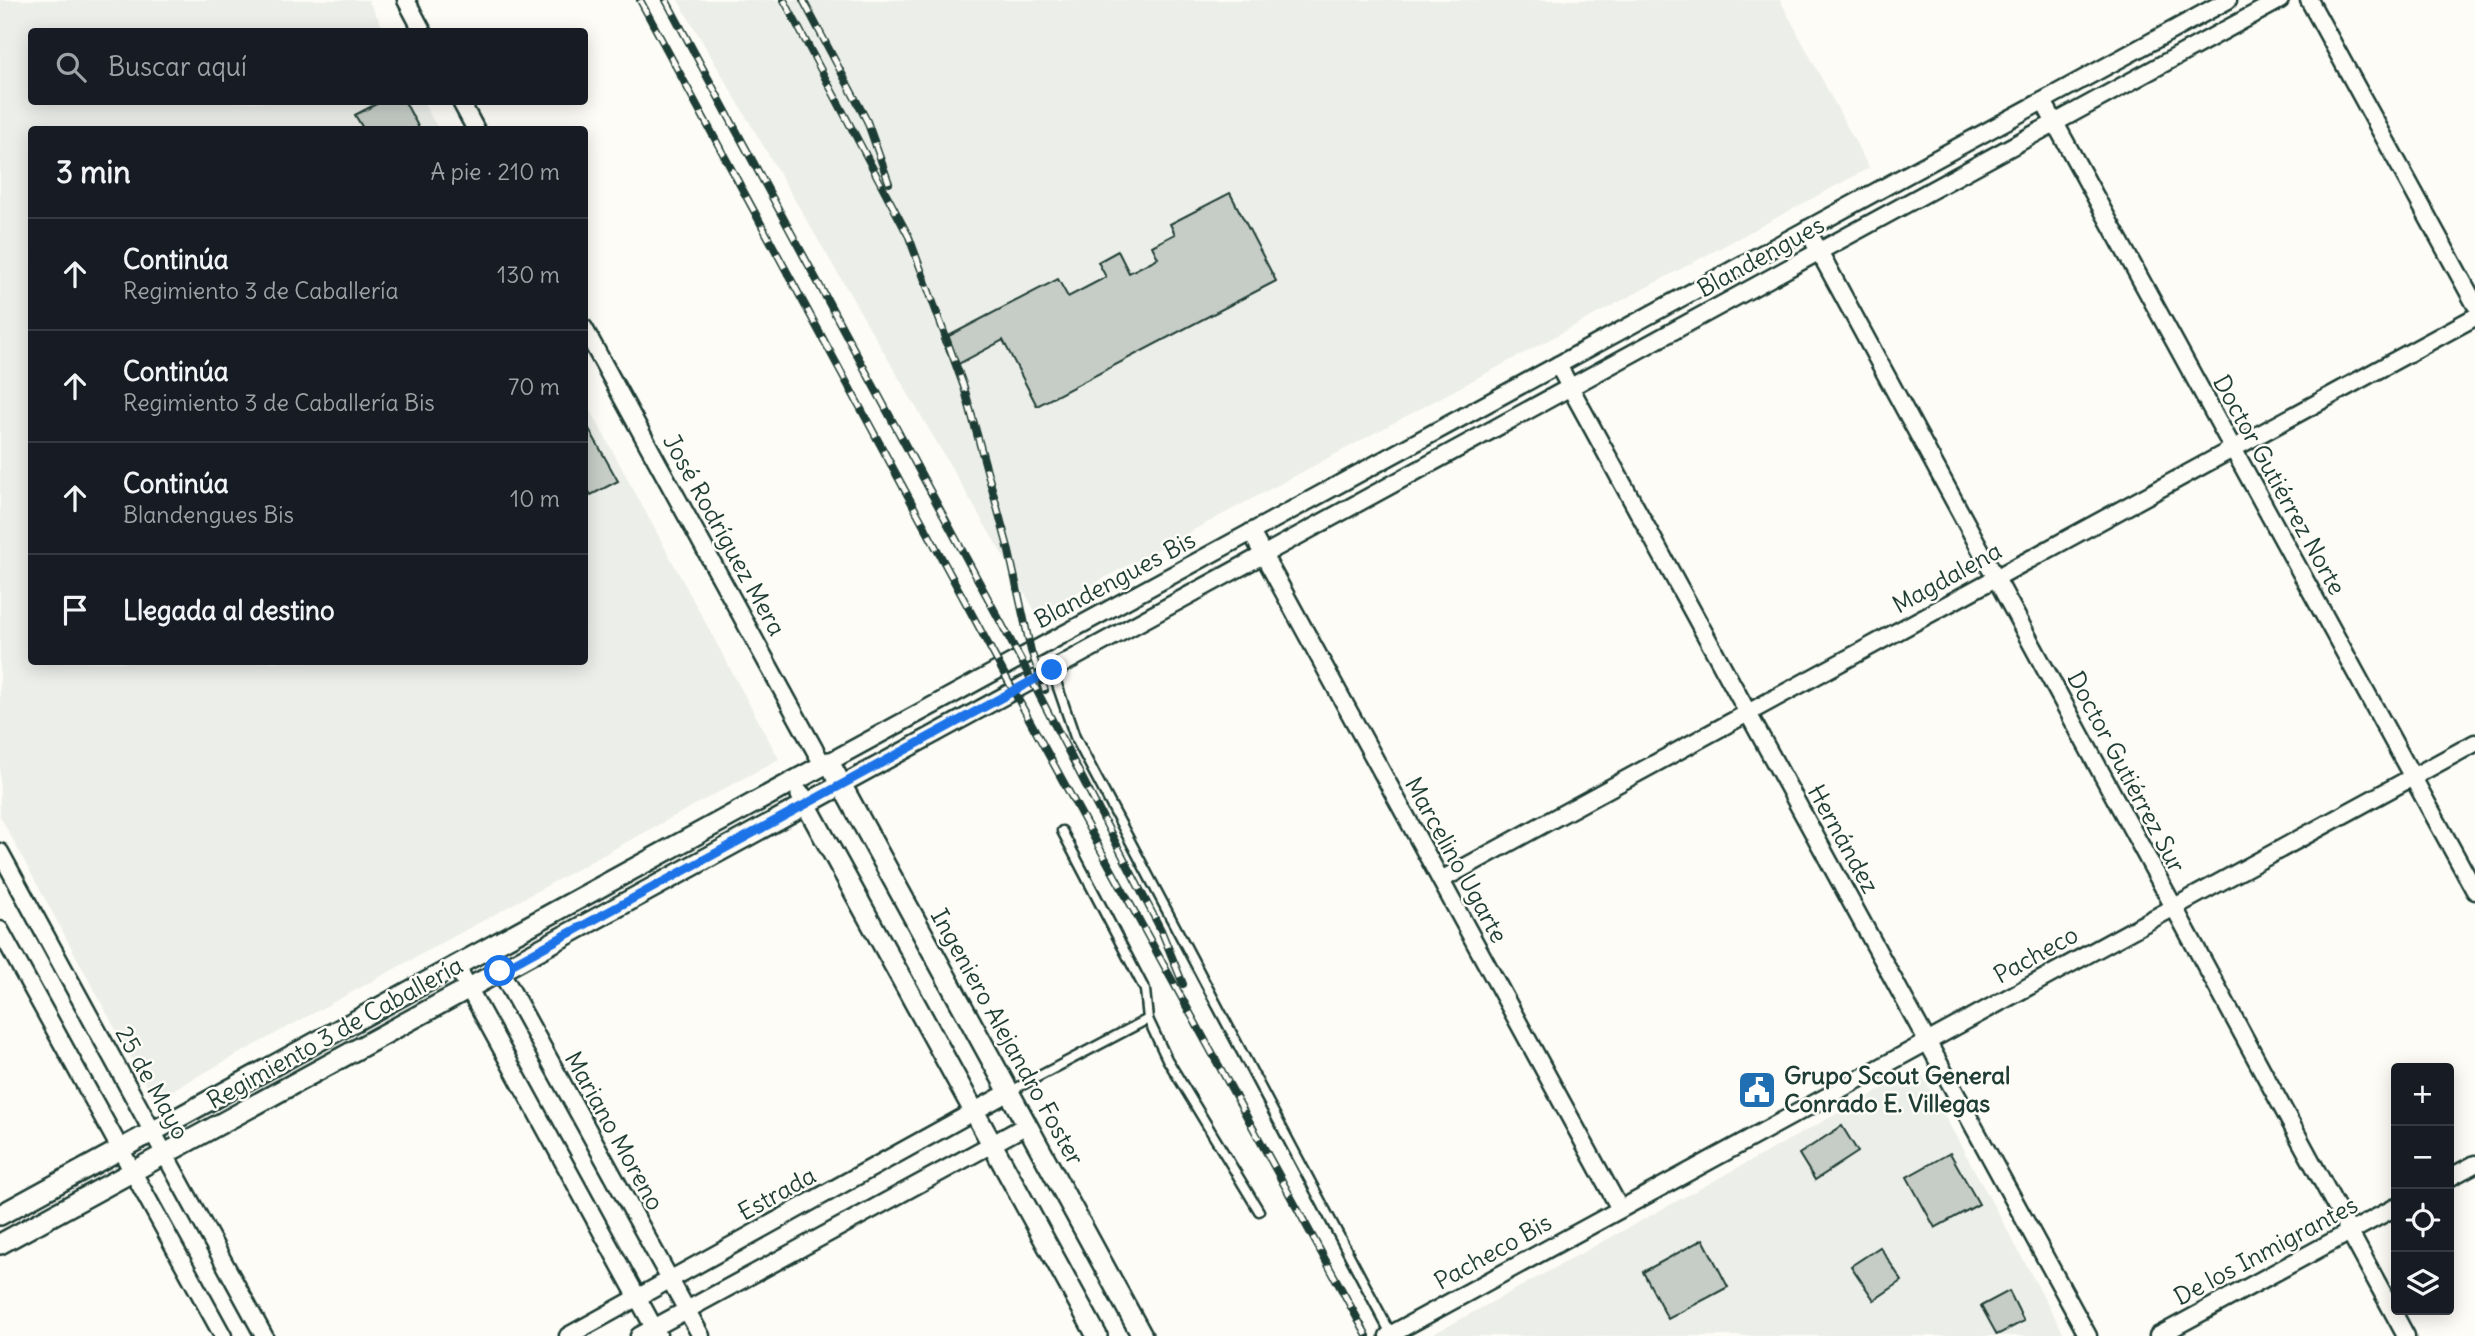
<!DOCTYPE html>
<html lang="es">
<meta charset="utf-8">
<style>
:root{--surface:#171b24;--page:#20242c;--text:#f1f3f6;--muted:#9ea1a6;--line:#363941}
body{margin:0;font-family:Delius,sans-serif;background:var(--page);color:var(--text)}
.controls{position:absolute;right:21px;bottom:21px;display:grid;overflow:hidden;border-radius:7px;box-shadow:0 4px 18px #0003}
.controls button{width:63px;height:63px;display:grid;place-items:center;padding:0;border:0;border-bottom:2px solid var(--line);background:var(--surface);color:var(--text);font:35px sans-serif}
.stop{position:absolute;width:21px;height:21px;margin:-16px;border:5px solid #1a73e8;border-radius:50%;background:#fff}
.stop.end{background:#1a73e8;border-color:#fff;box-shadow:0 2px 7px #0008}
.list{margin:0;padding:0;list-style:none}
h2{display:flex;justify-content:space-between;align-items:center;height:91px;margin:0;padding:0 28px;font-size:30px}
h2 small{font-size:23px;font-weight:400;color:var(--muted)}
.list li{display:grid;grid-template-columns:46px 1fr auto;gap:21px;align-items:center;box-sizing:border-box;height:112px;padding:0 28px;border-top:2px solid var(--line)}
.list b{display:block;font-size:26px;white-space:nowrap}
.list p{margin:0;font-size:23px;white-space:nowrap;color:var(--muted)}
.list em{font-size:23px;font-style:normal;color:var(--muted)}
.icon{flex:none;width:38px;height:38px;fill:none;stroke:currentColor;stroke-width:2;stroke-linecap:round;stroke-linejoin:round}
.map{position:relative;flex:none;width:2475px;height:1336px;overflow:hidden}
.search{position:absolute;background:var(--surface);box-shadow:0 4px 18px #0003;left:28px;top:28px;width:560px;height:77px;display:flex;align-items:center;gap:18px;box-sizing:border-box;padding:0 24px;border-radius:7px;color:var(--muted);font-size:26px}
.panel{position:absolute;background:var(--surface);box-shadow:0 4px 18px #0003;left:28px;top:126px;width:560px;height:539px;border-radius:7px}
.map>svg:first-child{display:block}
</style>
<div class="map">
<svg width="2475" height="1336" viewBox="0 0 2475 1336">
<rect width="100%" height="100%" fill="#fdfcf7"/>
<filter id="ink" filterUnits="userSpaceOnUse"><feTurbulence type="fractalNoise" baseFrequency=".0143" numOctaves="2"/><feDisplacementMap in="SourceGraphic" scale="14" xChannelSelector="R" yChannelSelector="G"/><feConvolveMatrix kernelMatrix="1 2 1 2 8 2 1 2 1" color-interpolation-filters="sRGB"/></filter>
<g filter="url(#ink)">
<g fill="#eceee9">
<polygon points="0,0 368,0 385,31 32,32 32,102 423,102 438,129 32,130 32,662 584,662 585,400 779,759 154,1100 0,816"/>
<polygon points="678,0 1780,0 1869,168 1037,614"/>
<polygon points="1919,1069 2065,1336 1430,1336"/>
</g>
<g fill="#c6cdc7" stroke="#1f3d34" stroke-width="2">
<polygon points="380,102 405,102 420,130 364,130 355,115"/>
<polygon points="1230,193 1276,281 1037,406 1003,340 955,366 941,340 1058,279 1068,297 1106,277 1098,262 1118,251 1129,273 1158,258 1152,246 1175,234 1170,224"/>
<polygon points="584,420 618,481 591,495 584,484"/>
<polygon points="1842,1126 1858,1152 1815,1180 1799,1154"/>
<polygon points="1950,1153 1979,1204 1935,1228 1907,1177"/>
<polygon points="1703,1239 1728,1287 1668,1319 1643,1272"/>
<polygon points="1880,1247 1902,1281 1874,1300 1851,1266"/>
<polygon points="2009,1291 2024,1321 1997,1335 1981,1306"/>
</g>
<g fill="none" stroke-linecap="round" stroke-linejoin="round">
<defs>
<g id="service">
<polyline points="1052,670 1075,737 1391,1334"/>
<polyline points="1062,831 1145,990 1148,1019 1167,1059 1259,1211"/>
<polyline points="1009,1092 1148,1019"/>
</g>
<g id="minor">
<polyline points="406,0 423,32"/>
<polyline points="2309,0 2475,304"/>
<polyline points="2043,101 2475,891"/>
<polyline points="461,102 476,130"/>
<polyline points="1807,229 2406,1336"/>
<polyline points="584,328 823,765"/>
<polyline points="1558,365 2088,1336"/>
<polyline points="1251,532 1620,1209"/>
<polyline points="829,762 2228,0"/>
<polyline points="841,785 2280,0"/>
<polyline points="0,852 264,1336"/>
<polyline points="1441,880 2475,317"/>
<polyline points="0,930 223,1336"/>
<polyline points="488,948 701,1336"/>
<polyline points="456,965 658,1335"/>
<polyline points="2449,1178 2475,1164"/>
<polyline points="568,1336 1009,1092"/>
<polyline points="639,1336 1027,1125"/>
<polyline points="1388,1336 2475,743"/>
<polyline points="2158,1336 2396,1207"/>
</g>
<g id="tertiary">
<polyline points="801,795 1097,1336"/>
<polyline points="0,1215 829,762 1142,1336"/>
<polyline points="0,1244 841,785"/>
</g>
</defs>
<use href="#service" stroke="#1f3d34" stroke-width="13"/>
<use href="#minor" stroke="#1f3d34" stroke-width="21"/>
<use href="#tertiary" stroke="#1f3d34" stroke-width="24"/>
<use href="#service" stroke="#fdfcf7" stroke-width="8"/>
<use href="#minor" stroke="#fdfcf7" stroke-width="16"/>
<use href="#tertiary" stroke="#fdfcf7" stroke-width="19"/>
<defs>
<g id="rail">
<polyline points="640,0 1001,668 1367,1336"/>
<polyline points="666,0 1020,658 1161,930 1183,984"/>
<polyline points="784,0 909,237 964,387 1008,547 1031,651 1045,690"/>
<polyline points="803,0 867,121 889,183"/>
</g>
</defs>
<use href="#rail" stroke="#1f3d34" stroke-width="8"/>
<use href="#rail" stroke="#fdfcf7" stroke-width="5" stroke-dasharray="16" stroke-linecap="butt"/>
</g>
</g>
<g fill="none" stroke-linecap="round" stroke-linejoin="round" filter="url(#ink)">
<polyline stroke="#1a73e8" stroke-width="9" points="500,971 1052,670"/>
</g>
<defs>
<symbol id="civic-square" viewBox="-11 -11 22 22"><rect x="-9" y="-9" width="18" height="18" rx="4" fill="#1f6fb2" stroke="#fdfcf7"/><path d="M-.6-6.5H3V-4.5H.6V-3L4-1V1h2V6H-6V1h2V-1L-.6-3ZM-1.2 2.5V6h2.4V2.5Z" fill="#fff"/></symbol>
</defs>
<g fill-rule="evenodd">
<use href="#civic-square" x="1735" y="1068" width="44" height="44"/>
</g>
<g text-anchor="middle" stroke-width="5" stroke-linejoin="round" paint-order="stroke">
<g font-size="24" fill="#1f3d34" stroke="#fdfcf7">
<text transform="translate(1761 257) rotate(-29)" y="8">Blandengues</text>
<text transform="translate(2279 485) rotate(61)" y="8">Doctor Gutiérrez Norte</text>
<text transform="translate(724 535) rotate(61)" y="8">José Rodríguez Mera</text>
<text transform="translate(1947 578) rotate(-29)" y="8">Magdalena</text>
<text transform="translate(1115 580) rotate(-28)" y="8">Blandengues Bis</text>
<text transform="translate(2126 772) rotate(62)" y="8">Doctor Gutiérrez Sur</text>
<text transform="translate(1843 839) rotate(61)" y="8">Hernández</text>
<text transform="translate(1456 860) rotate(61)" y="8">Marcelino Ugarte</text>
<text transform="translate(2036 955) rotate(-29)" y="8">Pacheco</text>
<text transform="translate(335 1033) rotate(-29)" y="8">Regimiento 3 de Caballería</text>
<text transform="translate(1007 1037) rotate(61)" y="8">Ingeniero Alejandro Foster</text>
<text transform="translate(152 1083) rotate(61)" y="8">25 de Mayo</text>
<text transform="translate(614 1131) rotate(61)" y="8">Mariano Moreno</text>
<text transform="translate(777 1194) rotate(-29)" y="8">Estrada</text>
<text transform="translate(2266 1251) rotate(-28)" y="8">De los Inmigrantes</text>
<text transform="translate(1493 1252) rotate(-29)" y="8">Pacheco Bis</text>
</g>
<g font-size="24" font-weight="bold" fill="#1f3d34" stroke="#fdfcf7" text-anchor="start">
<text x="1784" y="1084">Grupo Scout General<tspan x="1784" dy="28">Conrado E. Villegas</tspan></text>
</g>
</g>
</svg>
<div class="controls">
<button>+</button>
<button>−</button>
<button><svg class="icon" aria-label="locate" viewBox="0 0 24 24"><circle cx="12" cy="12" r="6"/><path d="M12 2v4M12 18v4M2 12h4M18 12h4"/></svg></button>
<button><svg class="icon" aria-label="layers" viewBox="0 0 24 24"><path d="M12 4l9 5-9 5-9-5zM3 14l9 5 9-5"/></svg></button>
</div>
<div class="stop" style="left:500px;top:971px"></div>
<div class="stop end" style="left:1052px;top:670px"></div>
<div class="search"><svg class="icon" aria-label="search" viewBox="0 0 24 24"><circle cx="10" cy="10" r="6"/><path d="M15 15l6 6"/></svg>Buscar aquí</div>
<section class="panel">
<h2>3 min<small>A pie · 210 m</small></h2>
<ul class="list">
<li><svg class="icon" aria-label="ahead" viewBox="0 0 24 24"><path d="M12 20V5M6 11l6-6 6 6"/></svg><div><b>Continúa</b><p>Regimiento 3 de Caballería</p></div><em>130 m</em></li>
<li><svg class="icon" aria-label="ahead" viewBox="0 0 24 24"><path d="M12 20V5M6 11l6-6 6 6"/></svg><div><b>Continúa</b><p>Regimiento 3 de Caballería Bis</p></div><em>70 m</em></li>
<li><svg class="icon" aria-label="ahead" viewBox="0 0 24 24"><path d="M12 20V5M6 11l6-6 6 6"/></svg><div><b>Continúa</b><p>Blandengues Bis</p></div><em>10 m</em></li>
<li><svg class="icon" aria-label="arrive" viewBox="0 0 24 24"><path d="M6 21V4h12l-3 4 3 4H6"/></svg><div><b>Llegada al destino</b></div></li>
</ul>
</section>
</div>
